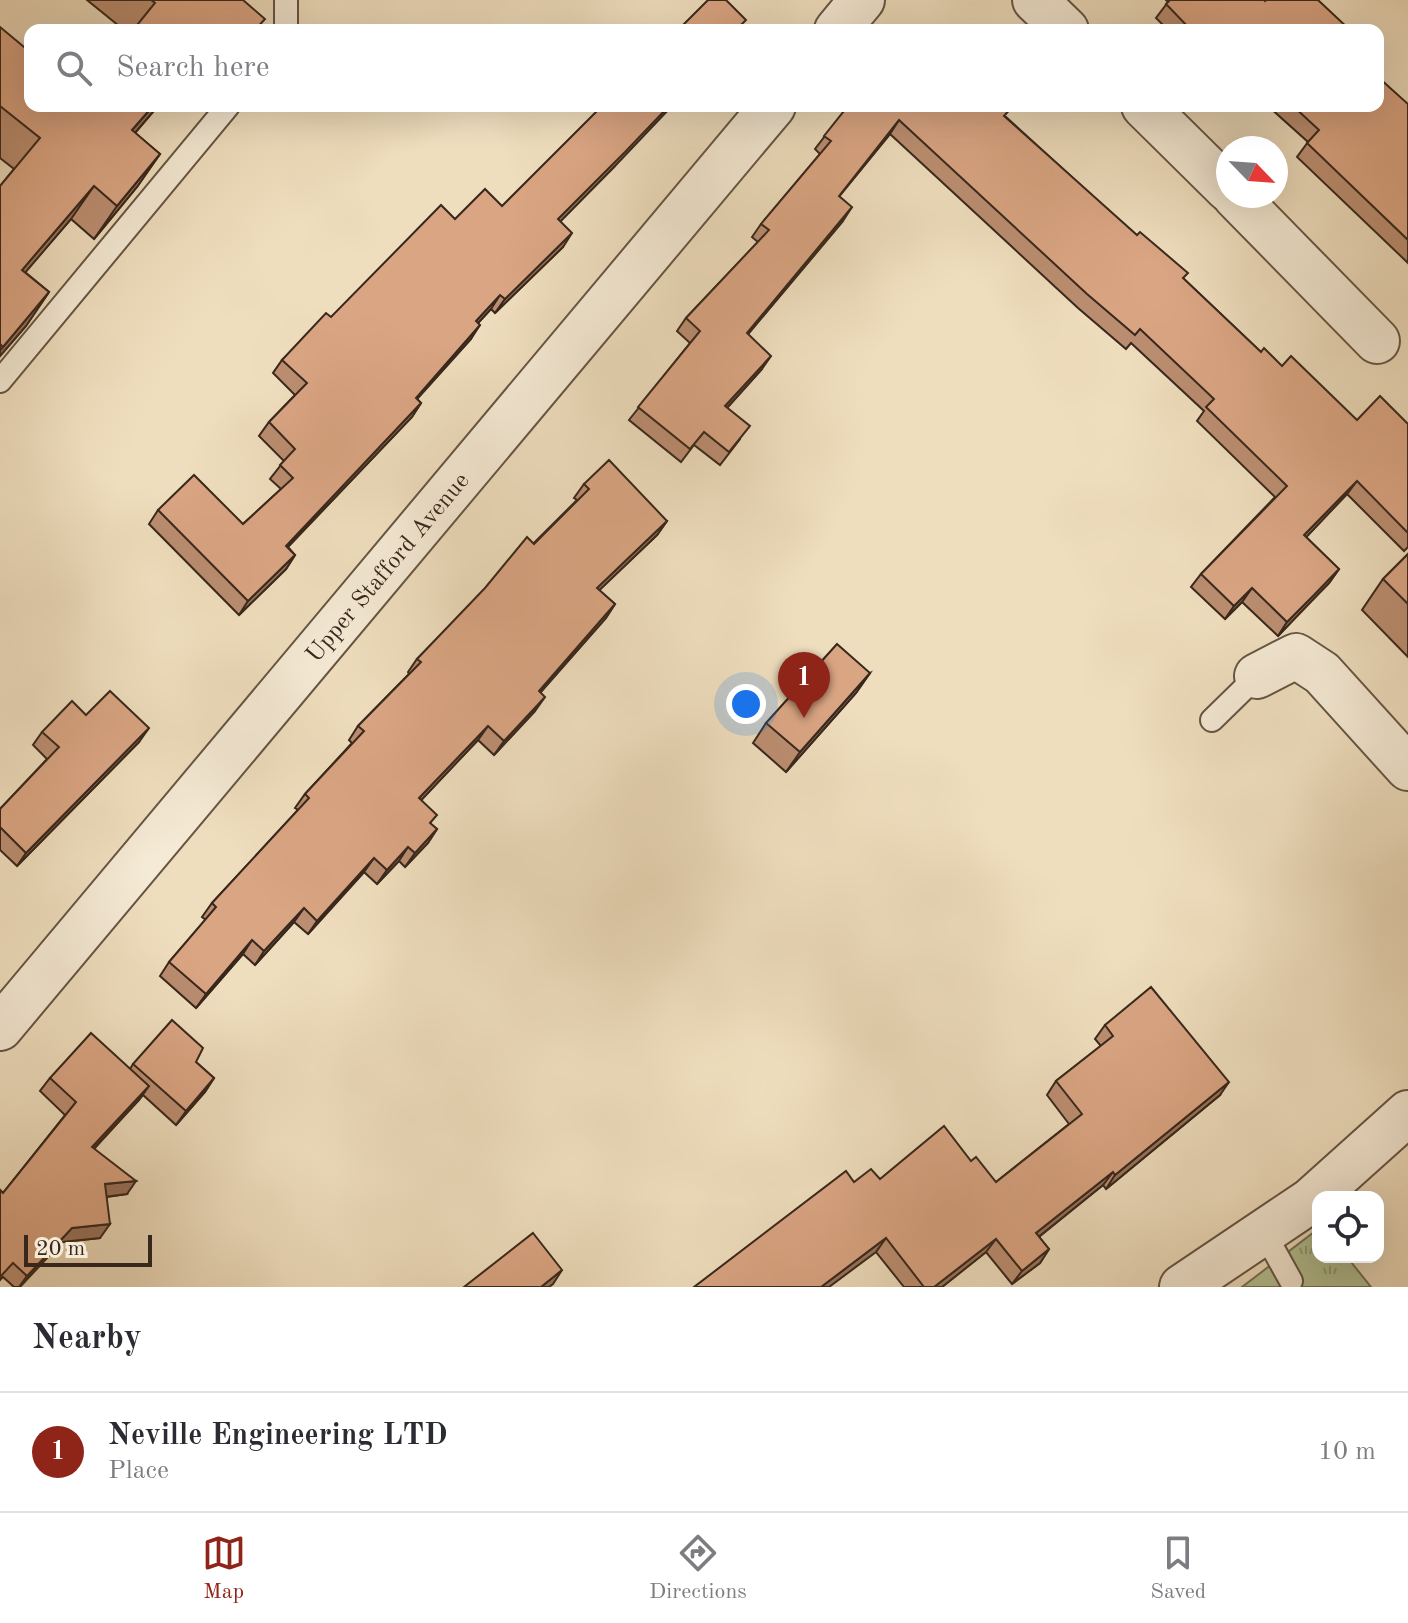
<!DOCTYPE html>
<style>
:root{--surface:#fff;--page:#f2f2f3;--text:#2b2b33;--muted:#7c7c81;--line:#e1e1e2;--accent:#8f2418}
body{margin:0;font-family:"Old Standard TT",serif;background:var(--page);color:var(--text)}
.controls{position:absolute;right:24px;bottom:24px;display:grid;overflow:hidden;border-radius:16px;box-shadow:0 8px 32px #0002}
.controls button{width:72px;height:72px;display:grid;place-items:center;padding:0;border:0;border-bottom:2px solid var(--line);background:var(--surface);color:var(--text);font:40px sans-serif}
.compass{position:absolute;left:1216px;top:136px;width:72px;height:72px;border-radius:50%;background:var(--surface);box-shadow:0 8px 32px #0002;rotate:115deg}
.scale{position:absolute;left:24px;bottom:20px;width:128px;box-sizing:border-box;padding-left:8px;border:4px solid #38271c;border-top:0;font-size:22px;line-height:28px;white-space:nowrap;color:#38271c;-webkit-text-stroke:6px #f5ead5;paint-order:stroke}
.you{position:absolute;left:746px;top:704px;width:28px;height:28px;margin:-20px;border:6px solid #fff;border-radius:50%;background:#1a73e8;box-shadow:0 0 0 12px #1a73e833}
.badge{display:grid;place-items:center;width:52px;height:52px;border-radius:50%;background:var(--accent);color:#fff;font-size:26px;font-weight:700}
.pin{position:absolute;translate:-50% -66px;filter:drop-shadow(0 2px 4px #0008)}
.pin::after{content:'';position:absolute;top:42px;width:28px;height:24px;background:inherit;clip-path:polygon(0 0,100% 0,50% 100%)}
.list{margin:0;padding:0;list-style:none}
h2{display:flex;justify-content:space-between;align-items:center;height:104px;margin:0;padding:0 32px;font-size:34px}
h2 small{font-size:26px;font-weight:400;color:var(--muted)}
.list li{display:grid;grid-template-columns:52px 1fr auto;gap:24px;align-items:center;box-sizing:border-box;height:120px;padding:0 32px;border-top:2px solid var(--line)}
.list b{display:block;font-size:30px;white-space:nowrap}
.list p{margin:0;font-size:26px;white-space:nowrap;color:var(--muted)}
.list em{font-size:26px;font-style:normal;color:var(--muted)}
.icon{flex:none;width:44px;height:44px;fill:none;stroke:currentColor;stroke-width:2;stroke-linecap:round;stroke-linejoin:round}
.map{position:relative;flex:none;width:1408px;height:1287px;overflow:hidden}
.search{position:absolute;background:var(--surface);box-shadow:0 8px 32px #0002;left:24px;right:24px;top:24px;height:88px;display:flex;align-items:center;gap:20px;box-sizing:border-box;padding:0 28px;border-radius:16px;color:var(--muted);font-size:30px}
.sheet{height:224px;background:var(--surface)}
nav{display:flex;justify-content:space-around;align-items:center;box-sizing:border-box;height:112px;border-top:2px solid var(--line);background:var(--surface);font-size:22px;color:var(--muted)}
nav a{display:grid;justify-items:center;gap:4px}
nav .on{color:var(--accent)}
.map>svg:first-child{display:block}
</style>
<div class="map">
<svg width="1408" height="1287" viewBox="0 0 1408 1287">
<defs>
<pattern id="grass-tufts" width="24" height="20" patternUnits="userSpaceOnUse" patternTransform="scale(2)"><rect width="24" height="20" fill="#b5c294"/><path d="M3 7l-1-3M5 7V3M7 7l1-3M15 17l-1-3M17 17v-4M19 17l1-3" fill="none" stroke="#949e78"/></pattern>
</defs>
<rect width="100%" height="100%" fill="#efdebe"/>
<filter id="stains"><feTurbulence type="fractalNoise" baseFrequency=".0025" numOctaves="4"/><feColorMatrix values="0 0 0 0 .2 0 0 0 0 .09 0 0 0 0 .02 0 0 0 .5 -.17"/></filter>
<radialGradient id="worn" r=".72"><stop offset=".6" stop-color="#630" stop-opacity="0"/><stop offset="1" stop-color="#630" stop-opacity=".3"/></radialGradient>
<polygon fill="url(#grass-tufts)" stroke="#767458" stroke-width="2" points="1318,1229 1318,1257 1347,1257 1371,1287 1242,1287"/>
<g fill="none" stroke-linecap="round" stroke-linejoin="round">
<defs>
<g id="lane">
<polyline points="286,0 286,30"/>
<polyline points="0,381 228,106"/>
<polyline points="1212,720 1257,676"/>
<polyline points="1265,1234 1291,1281"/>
</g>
<g id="street">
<polyline points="1035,0 1066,30"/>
<polyline points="837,30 862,0"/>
<polyline points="1144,106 1228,189"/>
<polyline points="1235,196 1377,341"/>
<polyline points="1257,676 1296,656 1322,673 1408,768"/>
<polyline points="0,1028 773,106"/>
<polyline points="1182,1287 1310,1201 1408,1113"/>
</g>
</defs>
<use href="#lane" stroke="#654" stroke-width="26"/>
<use href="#street" stroke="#654" stroke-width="48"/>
<use href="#lane" stroke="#f5ead5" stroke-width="22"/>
<use href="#street" stroke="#f5ead5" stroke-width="44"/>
</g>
<g fill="#bb8e71" stroke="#38271c" stroke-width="2">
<polygon points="87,0 243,0 257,30 124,30"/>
<polygon points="1166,0 1264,0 1350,30 1168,30 1156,18 1168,2"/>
<polygon points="0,27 30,106 158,106 135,133 160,154 137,187 94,239 71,219 25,272 49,292 26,326 0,356 0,186 14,169 0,158"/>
<polygon points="1408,104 1408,263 1297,157 1308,142 1268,106 1378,106"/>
<polygon points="848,106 1006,117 1184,279 1261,352 1357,420 1408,424 1408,547 1404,551 1347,494 1306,537 1339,569 1329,583 1303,609 1278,636 1242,602 1225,619 1191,587 1201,574 1275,497 1197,421 1204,411 1131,343 1126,349 1078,308 890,134 839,196 843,221 748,334 762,369 727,408 740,439 720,465 694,445 681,462 629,420 690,343 677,331 686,318 758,242 752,237 761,224 820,154 815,149"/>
<polygon points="615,166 560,221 563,247 495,313 491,309 478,323 471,339 417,399 421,403 412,417 288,547 295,555 286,569 239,615 149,524 158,510 243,524 281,489 270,479 284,461 259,436 269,422 295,395 273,373 282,360 331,317 455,219 502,206"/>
<polygon points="584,484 667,521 657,535 599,590 615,604 606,618 540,693 535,711 494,755 478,740 421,800 431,824 437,829 428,843 405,867 399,861 377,884 364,872 308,934 294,922 255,965 243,954 196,1008 160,976 169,962 206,920 202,917 212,903 298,810 295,808 305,794 352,743 349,740 358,726 409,674 408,672 417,659 577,500 574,498"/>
<polygon points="1408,554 1408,657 1362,610 1383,579"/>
<polygon points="870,673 856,693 786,772 753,743 766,723"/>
<polygon points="86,715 139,742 17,866 0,850 0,809 47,759 33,745 42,732"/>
<polygon points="1105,1025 1220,1095 1106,1189 1103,1185 1039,1237 1049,1249 1040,1263 1012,1284 986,1252 942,1287 904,1287 876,1252 854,1182 880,1179 971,1161 996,1182 1069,1124 1047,1095 1056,1081 1101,1046 1095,1039"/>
<polygon points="196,1062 214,1078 205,1092 176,1125 143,1095 94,1149 127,1194 107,1197 100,1238 62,1242 20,1287 14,1287 3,1277 0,1280 0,1190 3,1193 65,1115 40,1091 50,1078 130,1069 133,1064"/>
</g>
<g fill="#99745c" stroke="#38271c" stroke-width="2">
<polygon points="153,106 158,106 109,163 132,130"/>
<polygon points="669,106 672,106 615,166 549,233 558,219"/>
<polygon points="899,120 890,134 829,209 839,196"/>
<polygon points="160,154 137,187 94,239 117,206"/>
<polygon points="94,186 71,219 0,302 22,270"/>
<polygon points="852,207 843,221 738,346 747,333"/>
<polygon points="572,233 563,247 495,313 505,299"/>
<polygon points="49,292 26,326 0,356 0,351 3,347"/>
<polygon points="500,295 491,309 467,335 476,321"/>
<polygon points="480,325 471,339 406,411 416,398"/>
<polygon points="771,356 762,369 716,420 725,406"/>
<polygon points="421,403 412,417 276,559 286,546"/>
<polygon points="1357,481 1347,494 1295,549 1304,535"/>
<polygon points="667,521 657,535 587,602 597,588"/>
<polygon points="295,555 286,569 239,615 248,601"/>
<polygon points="1339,569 1329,583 1278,636 1287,622"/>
<polygon points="1252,588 1242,602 1225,619 1234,606"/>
<polygon points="615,604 606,618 529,705 539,691"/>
<polygon points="870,673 856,693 786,772 800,752"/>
<polygon points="545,697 535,711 494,755 504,741"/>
<polygon points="488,726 478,740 410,812 419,798"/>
<polygon points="149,728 139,742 17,866 26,853"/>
<polygon points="437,829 428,843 405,867 415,853"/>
<polygon points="408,847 399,861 377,884 387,870"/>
<polygon points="374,858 364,872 308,934 317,921"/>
<polygon points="304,908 294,922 255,965 264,951"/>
<polygon points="252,940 243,954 196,1008 206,994"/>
<polygon points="214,1078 205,1092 176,1125 186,1111"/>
<polygon points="1229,1082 1220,1095 1106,1189 1115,1175"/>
<polygon points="149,1086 139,1100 82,1161 92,1147"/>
<polygon points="1113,1172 1103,1185 1027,1246 1036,1233"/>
<polygon points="136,1181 127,1194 96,1198 105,1184"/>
<polygon points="110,1224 100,1238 62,1242 19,1287 27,1276 72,1228"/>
<polygon points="886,1238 876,1252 829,1287 821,1287"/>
<polygon points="996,1239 986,1252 942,1287 934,1287"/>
<polygon points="1049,1249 1040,1263 1012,1284 1022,1271"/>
<polygon points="562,1270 553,1284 549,1287 541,1287"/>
</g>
<g fill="#daa583" stroke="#38271c" stroke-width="2">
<polygon points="151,0 243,0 265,19 255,30 133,30 155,3"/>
<polygon points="708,0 726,0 746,20 736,30 678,30"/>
<polygon points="1170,0 1264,0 1265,1 1266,0 1318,0 1350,30 1191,30 1166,4"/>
<polygon points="0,27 30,52 30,106 153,106 132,130 160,154 117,206 94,186 22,270 49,292 3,347 0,344 0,186 40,138 0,106"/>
<polygon points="1378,77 1408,104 1408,240 1307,143 1319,130 1293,106 1378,106"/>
<polygon points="602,106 669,106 625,152 558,219 572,233 505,299 500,295 476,321 480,325 416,398 421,403 286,546 295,555 248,601 158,510 194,475 243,524 293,478 280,465 295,449 269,422 307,383 282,360 326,313 331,317 441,205 455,219 485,189 502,206"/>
<polygon points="848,106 1013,106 1004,116 1137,235 1140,232 1188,273 1183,278 1261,352 1264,348 1282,366 1291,356 1357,420 1380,396 1408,424 1408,533 1357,481 1304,535 1339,569 1313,596 1287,622 1252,588 1234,606 1201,574 1287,486 1206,407 1214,399 1140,329 1135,335 1087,294 899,120 839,196 852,207 747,333 771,356 725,406 750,426 729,452 704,432 690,449 638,407 700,331 686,318 769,230 761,224 831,141 824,136"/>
<polygon points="609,460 667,521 597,588 615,604 539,691 545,697 504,741 488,726 419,798 437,815 430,823 437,829 415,853 408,847 387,870 374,858 317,921 304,908 264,951 252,940 206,994 169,962 216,907 212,903 309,798 305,794 364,731 358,726 421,662 417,659 485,588 527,537 534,544 589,489 584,484"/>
<polygon points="1408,554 1408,604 1383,579"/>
<polygon points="837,644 870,673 800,752 766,723"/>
<polygon points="110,691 149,728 26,853 0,827 0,809 59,747 42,732 72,701 86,715"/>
<polygon points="1151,987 1229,1082 1115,1175 1113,1172 1036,1233 1049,1249 1022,1271 996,1239 934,1287 924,1287 886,1238 821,1287 694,1287 846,1171 854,1182 871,1169 880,1179 944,1126 971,1161 976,1157 996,1182 1082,1114 1056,1081 1113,1036 1105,1025"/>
<polygon points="172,1020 203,1048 196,1062 214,1078 186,1111 133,1064"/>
<polygon points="91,1033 149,1086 92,1147 136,1181 105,1184 110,1224 72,1228 27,1276 13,1263 0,1277 0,1190 3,1193 76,1102 50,1078"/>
<polygon points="533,1233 562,1270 541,1287 464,1287"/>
</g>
<g text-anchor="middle" stroke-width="8" stroke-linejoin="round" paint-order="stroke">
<g font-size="24" fill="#38271c" stroke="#f5ead5">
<text transform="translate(387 567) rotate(-50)" y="8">Upper Stafford Avenue</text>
</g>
</g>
<rect width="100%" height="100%" filter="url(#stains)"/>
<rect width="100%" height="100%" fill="url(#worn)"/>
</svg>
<div class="controls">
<button><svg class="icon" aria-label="locate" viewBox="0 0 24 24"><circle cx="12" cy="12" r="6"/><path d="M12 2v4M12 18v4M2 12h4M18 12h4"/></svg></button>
</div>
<svg class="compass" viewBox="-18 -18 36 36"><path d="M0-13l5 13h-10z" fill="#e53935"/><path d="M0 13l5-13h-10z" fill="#7c7c81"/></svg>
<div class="scale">20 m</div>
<div class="you"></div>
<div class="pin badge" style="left:804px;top:718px">1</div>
<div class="search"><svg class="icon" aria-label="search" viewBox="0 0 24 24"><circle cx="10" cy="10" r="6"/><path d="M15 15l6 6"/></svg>Search here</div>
</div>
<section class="sheet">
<h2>Nearby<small></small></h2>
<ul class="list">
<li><span class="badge">1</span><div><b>Neville Engineering LTD</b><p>Place</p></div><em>10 m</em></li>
</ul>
</section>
<nav>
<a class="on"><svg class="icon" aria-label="map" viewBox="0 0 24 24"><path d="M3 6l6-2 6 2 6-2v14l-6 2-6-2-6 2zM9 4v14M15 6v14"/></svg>Map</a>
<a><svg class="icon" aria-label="directions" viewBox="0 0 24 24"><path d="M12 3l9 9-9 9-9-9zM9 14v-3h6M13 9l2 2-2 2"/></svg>Directions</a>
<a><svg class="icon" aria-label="saved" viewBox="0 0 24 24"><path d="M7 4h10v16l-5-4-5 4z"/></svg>Saved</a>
</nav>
